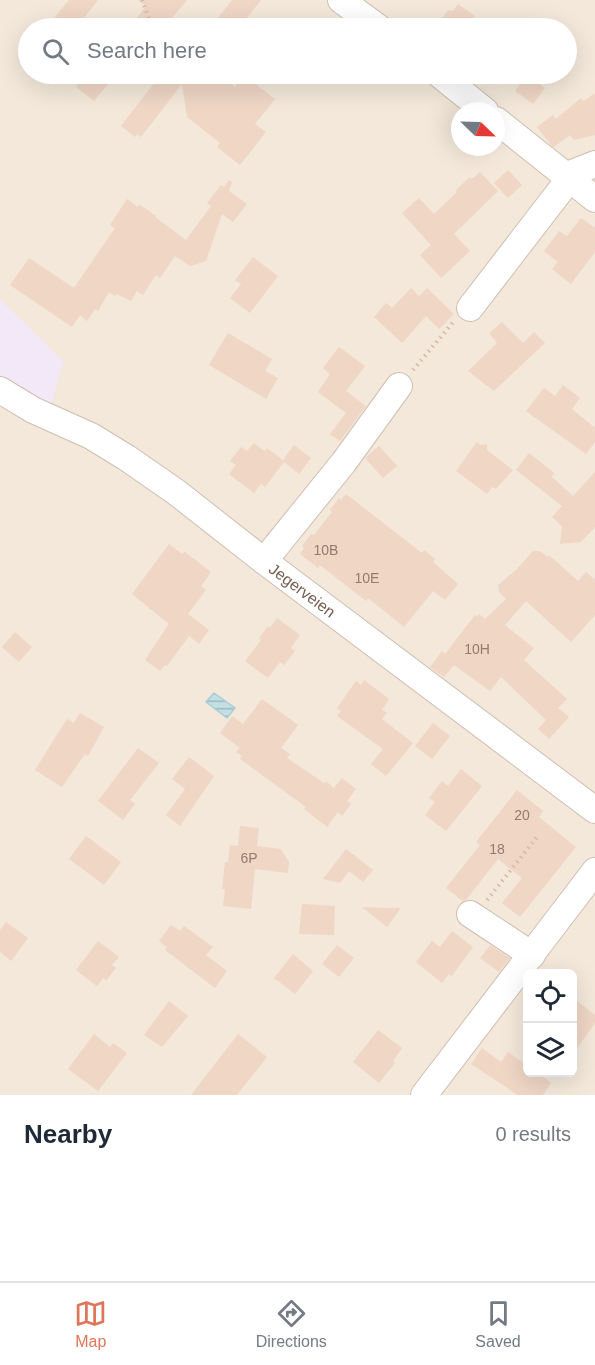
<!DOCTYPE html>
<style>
:root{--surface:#fff;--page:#f2f2f3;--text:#1f2937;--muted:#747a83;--line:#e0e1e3;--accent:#dc775a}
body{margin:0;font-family:Arial,sans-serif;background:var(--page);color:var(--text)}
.controls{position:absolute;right:18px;bottom:18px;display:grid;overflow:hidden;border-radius:9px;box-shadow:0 6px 24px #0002}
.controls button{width:54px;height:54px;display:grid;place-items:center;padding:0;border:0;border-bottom:2px solid var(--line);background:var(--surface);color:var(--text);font:30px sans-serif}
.compass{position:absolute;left:451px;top:102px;width:54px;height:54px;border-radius:50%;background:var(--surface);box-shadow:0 6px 24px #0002;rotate:113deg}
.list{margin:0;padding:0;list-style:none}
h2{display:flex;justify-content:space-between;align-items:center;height:78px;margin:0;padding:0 24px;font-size:26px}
h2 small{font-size:20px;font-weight:400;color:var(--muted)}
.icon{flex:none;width:33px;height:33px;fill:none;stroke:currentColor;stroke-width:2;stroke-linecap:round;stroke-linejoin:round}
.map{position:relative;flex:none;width:595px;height:1095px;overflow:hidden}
.search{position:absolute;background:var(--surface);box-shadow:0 6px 24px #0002;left:18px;right:18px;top:18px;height:66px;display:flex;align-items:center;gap:15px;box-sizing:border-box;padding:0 21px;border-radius:33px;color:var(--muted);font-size:22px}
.sheet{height:186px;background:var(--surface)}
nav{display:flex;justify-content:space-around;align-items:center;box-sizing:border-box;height:84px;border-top:2px solid var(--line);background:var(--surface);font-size:16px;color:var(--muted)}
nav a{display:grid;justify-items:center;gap:3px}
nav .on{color:var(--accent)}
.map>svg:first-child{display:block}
</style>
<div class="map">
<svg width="595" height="1095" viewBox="0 0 595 1095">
<defs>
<pattern id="water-rules" width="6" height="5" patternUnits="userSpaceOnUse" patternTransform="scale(1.5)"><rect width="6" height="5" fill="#c1dfe5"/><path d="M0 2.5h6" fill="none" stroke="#a1b8bc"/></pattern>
</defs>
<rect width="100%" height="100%" fill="#fcf5ec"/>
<path fill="#f3e8da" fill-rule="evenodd" d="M0 0H595V1095H0ZM28 28H566V74H28ZM460 111H496V147H460ZM528 974H572V1072H528Z"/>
<polygon fill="#f2e8f8" points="0,299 63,361 51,406 0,381"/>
<polygon fill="url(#water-rules)" stroke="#a8cfd6" stroke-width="1.5" points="214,693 235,708 227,718 206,702"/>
<g fill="#efd6c5">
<polygon points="69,0 98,0 76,28 46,28"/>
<polygon points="138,0 187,0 168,23 160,17 151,28 129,28 146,6"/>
<polygon points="232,0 261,0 239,28 210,28"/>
<polygon points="458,4 475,16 466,28 435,28 448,10 453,11"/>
<polygon points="86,74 116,74 94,101 76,87"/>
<polygon points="161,74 218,74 235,87 244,75 275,99 255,124 266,132 240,165 217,147 220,143 187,117 182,84 141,137 137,134 135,137 121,126"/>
<polygon points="527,75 545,88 533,104 515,91"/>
<polygon points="595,93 595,135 574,140 570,135 554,147 551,145 537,127 553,115 556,119 581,98 584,101"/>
<polygon points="508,170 522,185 508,198 494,183"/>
<polygon points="480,172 498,191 454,234 470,251 441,278 420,255 431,245 402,213 419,198 434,214 457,192 456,190 470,177 472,179"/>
<polygon points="229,180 232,182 229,191 247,204 233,222 222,214 206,261 190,266 175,256 160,278 156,275 143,295 137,291 131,301 117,294 115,296 109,292 98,311 95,309 87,321 80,315 72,327 10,285 29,258 74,288 115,228 110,225 127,199 138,207 139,204 156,216 155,217 186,240 211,206 207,203 221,185 224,187"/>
<polygon points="581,218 595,228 595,252 571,284 552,269 558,262 544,251 559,231 567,236"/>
<polygon points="253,257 278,276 250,313 230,298 241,284 235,280"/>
<polygon points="411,288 419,296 427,288 454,314 439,329 426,316 402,343 374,317 386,303 392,308"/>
<polygon points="502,322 523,343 534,332 545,343 494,391 468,371 497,343 489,333"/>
<polygon points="228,333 272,359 265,371 278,378 266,399 209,365"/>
<polygon points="339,347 365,366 346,391 366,406 340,441 330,434 346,413 318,392 330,374 323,368"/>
<polygon points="563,385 580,398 572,409 595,428 595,442 586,454 526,411 544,388 555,396"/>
<polygon points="477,442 481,445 487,444 487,450 513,470 496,489 492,487 487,494 456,471"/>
<polygon points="254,443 264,451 267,448 283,460 294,445 311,458 299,474 284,462 265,487 261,484 254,493 229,474 236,465 230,461 241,447 247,451"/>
<polygon points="379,446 397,466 383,478 365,458"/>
<polygon points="529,453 554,473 552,477 573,496 595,472 595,527 581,542 560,544 562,526 552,517 562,506 516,470"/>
<polygon points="346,494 422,553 424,550 435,559 433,562 458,584 445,600 433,591 404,627 368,598 366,601 320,565 318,568 300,554 304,548 302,546 311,534 314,535 332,512 330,510 339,498 341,500"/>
<polygon points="169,544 182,554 185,552 211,572 201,586 206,590 188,614 209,630 199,644 189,636 167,666 165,665 160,671 145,660 169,624 132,594"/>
<polygon points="533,551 540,551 548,557 549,555 578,581 586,572 595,580 595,615 571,642 526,601 505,625 534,648 524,660 567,699 558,708 569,717 549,739 538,729 546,720 501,677 490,691 454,665 444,677 430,667 442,651 445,654 475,615 477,617 479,614 485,619 506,599 499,592 498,585 516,570"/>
<polygon points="277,618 300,635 291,648 295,651 284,665 280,662 268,678 245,661 261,640 259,638 268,626 270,628"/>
<polygon points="15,632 32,647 19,662 2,647"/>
<polygon points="364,680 389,699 382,710 387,713 382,719 413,743 386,776 371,764 383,749 337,716 341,711 337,708 356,681 361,685"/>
<polygon points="262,699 298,725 281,748 290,754 287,758 324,783 326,781 334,788 342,778 356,789 347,801 351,804 342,816 338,812 327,827 304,809 306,807 240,759 242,756 236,752 240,748 220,733 232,716 243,724"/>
<polygon points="80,713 104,727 88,756 85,754 62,787 35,770 67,719 74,723"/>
<polygon points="433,723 450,736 432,759 415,746"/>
<polygon points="138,748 159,763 130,800 135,804 123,820 98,801"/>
<polygon points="189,757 214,776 180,826 166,815 185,789 172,779"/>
<polygon points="461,769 482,786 446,831 425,815 435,802 429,798 442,781 448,786"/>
<polygon points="517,790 543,811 539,817 576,847 520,917 502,903 522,878 498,859 466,900 463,901 446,888 480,845 476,842"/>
<polygon points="240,826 259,828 257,846 281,849 289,862 288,873 255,869 251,909 223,906 225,889 222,889 225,862 228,862 230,845 238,846"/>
<polygon points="86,836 121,862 104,885 69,859"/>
<polygon points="346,849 373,870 363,882 349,871 340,883 323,879"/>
<polygon points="302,904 335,906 334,935 299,934"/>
<polygon points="362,907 386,908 401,908 387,927"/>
<polygon points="6,922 28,938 11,961 0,952 0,930"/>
<polygon points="171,925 180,931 184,926 213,947 206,955 227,971 215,988 165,950 167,947 159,941"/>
<polygon points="452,931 473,947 452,976 449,974 442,983 416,962 432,941 440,947"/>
<polygon points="98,941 119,957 112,965 116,968 106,981 103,978 97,986 76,970"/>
<polygon points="337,945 354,958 339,977 322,964"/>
<polygon points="490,945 510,958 499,972 480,958"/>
<polygon points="293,954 313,971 295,994 274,978"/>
<polygon points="573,998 595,1015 595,1023 573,1054"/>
<polygon points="169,1001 188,1016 162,1047 144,1035"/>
<polygon points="378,1030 402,1048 393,1061 395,1063 379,1083 353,1062"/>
<polygon points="94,1034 110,1047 113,1043 127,1053 98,1091 68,1069"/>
<polygon points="238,1034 267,1057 237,1095 191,1095"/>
<polygon points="482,1048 501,1062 508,1052 528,1066 528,1072 537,1072 551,1083 543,1095 518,1095 471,1064"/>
</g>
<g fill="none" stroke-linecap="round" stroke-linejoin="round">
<defs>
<g id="minor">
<polyline points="341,0 379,28"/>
<polyline points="439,74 485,111"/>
<polyline points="496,120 595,199"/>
<polyline points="567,175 595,164"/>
<polyline points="470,308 570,178"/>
<path id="s1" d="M0 390 33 410 91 436 127 458 176 492 264 561 595 810"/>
<polyline points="264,561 344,462 399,386"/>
<polyline points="470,914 532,955"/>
<polyline points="424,1095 595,871"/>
</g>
</defs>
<use href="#minor" stroke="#cebeb1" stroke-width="28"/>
<g stroke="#d5b9a8" stroke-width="4" stroke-dasharray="1.5 4.5" stroke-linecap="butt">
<polyline points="142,0 149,19 158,28"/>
<polyline points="413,370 455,320"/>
<polyline points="487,900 537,837"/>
</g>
<use href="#minor" stroke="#fff" stroke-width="26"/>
</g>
<g text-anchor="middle" stroke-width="4.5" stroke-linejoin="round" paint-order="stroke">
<g font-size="14" fill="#947b6c">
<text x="326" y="555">10B</text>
<text x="367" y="583">10E</text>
<text x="477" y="654">10H</text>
<text x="522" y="820">20</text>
<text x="497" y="854">18</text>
<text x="249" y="863">6P</text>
</g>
<g font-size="16" fill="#765d4f" stroke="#fef9f2">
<text dy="6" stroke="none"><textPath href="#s1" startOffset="364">Jegerveien</textPath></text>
</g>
</g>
</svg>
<div class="controls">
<button><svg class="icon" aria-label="locate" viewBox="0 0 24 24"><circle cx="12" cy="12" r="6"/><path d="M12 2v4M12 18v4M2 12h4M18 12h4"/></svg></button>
<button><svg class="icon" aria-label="layers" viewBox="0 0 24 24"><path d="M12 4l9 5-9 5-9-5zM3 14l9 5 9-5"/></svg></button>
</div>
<svg class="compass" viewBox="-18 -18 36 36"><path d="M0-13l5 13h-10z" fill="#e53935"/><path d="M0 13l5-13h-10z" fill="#747a83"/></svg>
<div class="search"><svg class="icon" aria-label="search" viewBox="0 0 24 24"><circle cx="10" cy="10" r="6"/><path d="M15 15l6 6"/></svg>Search here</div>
</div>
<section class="sheet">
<h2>Nearby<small>0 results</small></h2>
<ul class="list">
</ul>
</section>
<nav>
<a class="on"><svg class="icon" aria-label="map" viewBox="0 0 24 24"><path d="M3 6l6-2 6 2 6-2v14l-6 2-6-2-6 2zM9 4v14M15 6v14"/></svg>Map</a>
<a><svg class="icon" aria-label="directions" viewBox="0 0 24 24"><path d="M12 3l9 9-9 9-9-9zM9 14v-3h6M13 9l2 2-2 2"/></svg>Directions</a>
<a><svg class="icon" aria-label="saved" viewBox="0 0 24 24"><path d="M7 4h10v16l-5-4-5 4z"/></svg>Saved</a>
</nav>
